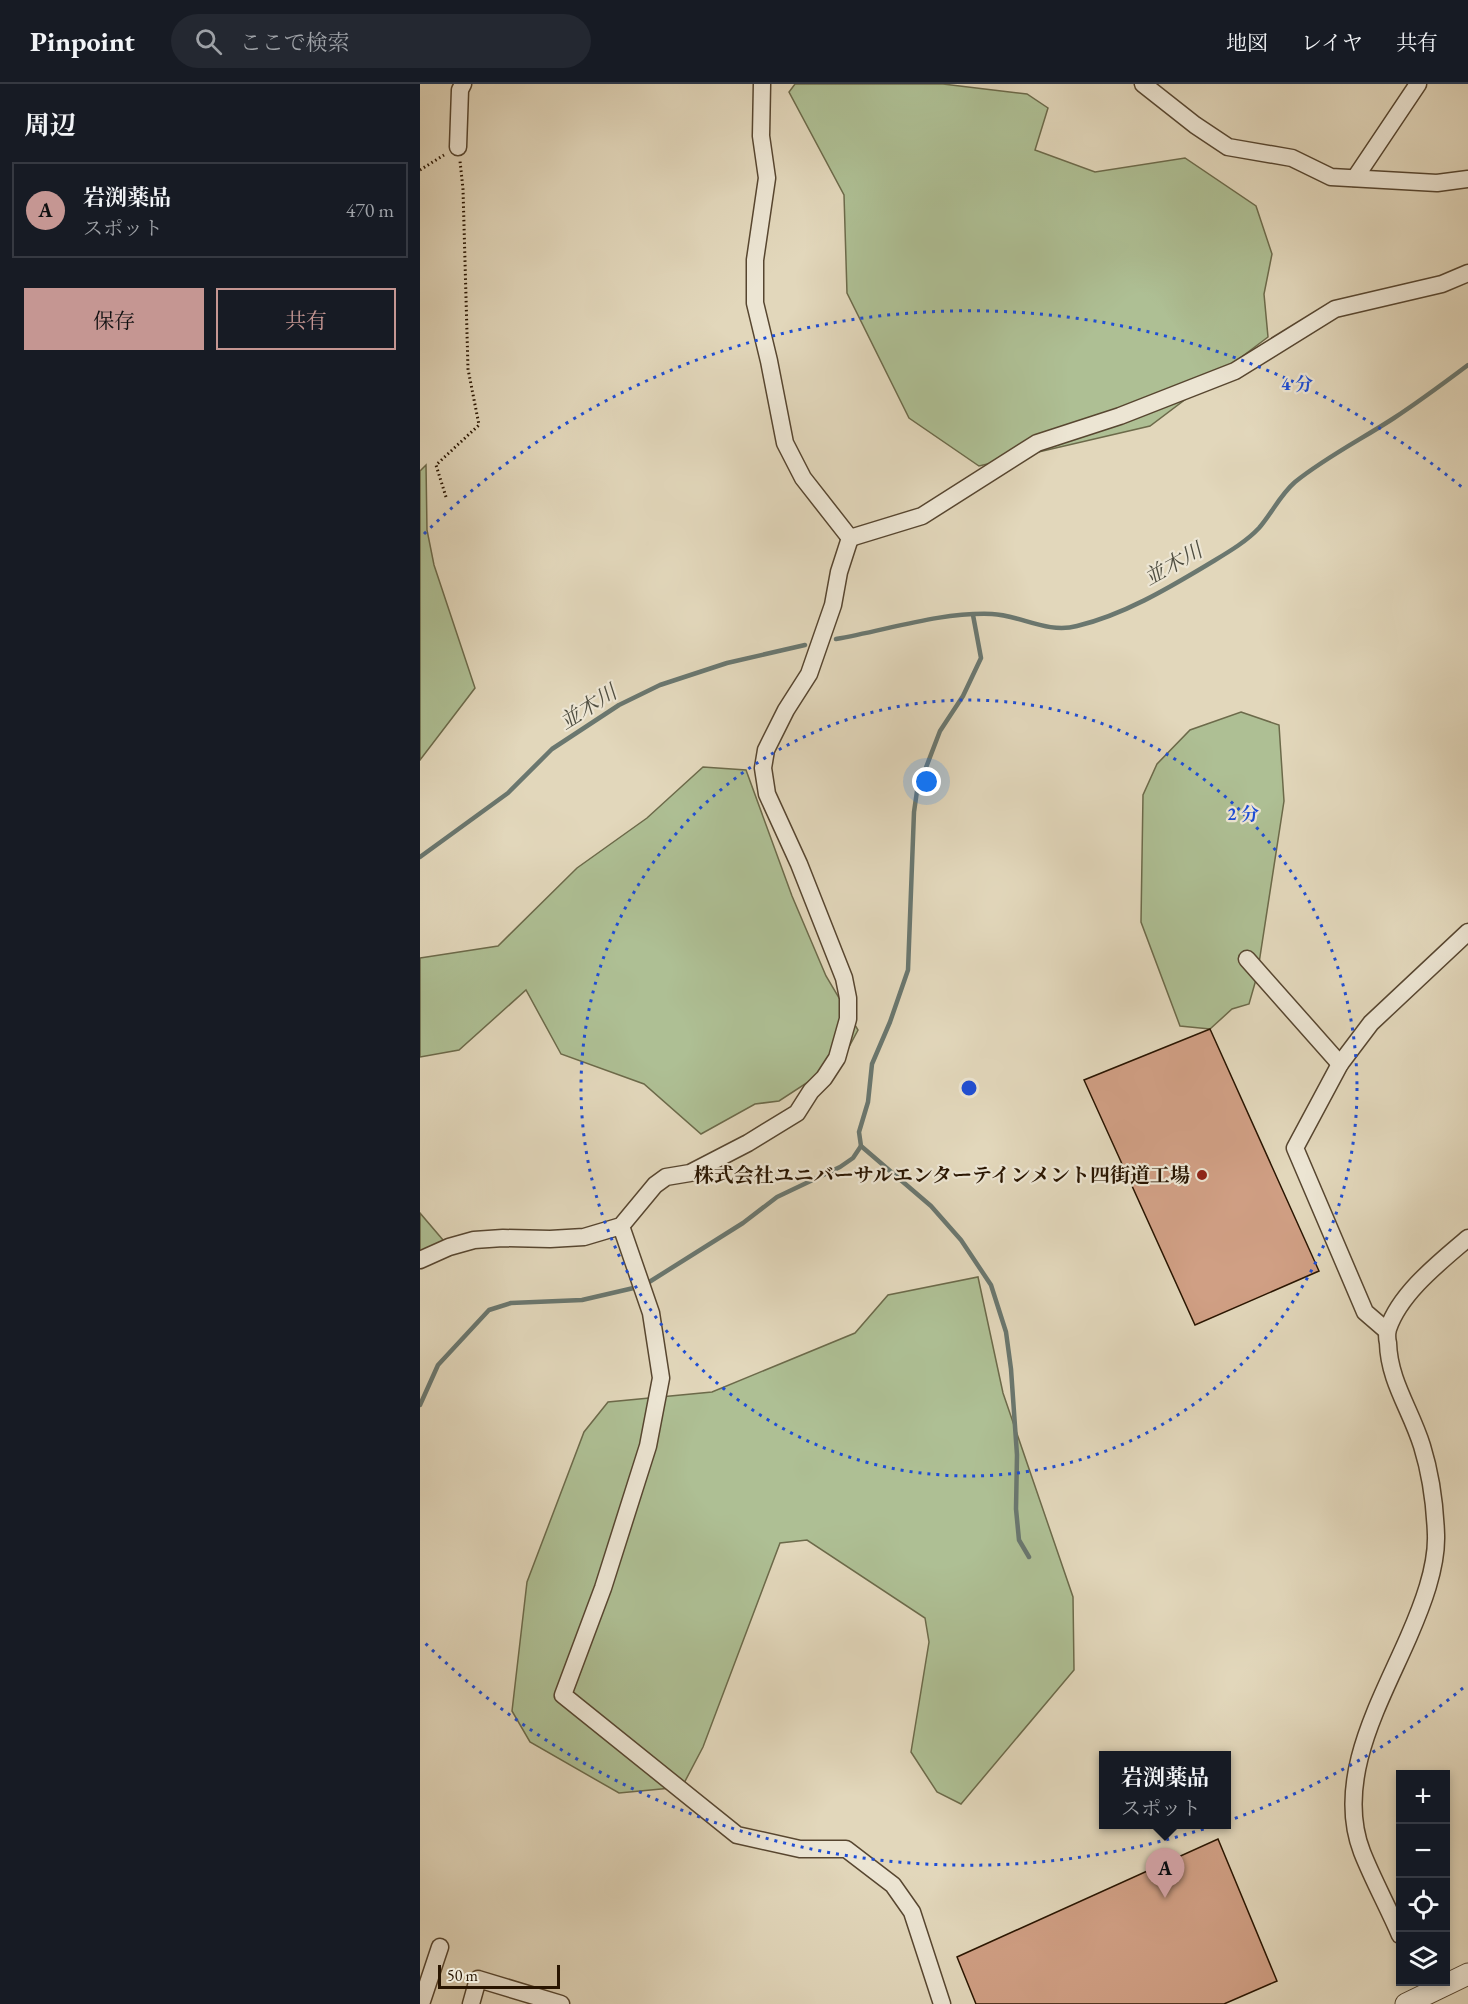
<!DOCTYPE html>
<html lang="ja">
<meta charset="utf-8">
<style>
:root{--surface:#171b24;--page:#242831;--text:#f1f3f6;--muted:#9ea1a6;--line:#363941;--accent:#c59692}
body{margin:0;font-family:"EB Garamond","Noto Serif JP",serif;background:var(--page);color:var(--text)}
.controls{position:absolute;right:18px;bottom:18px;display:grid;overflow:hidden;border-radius:0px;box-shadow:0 3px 9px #0003}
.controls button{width:54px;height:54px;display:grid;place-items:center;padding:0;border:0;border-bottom:2px solid var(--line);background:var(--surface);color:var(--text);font:30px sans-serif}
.scale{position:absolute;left:18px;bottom:15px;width:122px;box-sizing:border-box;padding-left:6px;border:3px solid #291501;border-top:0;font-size:16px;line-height:21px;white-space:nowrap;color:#291501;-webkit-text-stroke:4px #ece5d3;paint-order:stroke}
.you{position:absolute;left:507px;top:698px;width:21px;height:21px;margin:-15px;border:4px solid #fff;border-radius:50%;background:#1a73e8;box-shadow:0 0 0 9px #1a73e833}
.badge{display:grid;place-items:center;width:39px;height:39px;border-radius:50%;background:var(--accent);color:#111;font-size:20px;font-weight:700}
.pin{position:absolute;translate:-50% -50px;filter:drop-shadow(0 2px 3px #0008)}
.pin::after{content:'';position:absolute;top:32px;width:21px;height:18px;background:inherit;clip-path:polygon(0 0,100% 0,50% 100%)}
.popup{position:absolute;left:679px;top:1667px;width:132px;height:78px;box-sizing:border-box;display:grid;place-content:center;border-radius:0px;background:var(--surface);filter:drop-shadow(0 2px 4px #0005);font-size:20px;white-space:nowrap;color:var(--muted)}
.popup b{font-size:22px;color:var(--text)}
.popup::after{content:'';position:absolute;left:50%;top:100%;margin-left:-12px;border:12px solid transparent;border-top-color:var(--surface)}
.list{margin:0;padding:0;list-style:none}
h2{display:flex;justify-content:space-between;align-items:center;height:78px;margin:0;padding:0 24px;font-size:26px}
h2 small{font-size:20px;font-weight:400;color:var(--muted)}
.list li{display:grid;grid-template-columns:39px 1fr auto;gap:18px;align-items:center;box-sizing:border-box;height:96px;margin:0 12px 12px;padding:0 12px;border:2px solid var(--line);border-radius:0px}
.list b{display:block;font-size:22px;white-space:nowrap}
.list p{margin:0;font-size:20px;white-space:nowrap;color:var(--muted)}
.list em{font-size:20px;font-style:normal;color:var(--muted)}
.actions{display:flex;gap:12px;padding:18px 24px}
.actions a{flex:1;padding:14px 0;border:2px solid var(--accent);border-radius:0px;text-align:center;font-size:21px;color:var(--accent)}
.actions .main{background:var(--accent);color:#111}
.icon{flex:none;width:33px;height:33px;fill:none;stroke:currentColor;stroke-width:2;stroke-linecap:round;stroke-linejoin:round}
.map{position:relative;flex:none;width:1048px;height:1920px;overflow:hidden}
header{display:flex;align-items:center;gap:36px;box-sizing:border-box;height:84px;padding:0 30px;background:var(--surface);border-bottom:2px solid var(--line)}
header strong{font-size:28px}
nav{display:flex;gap:33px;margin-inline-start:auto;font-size:21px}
.search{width:420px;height:54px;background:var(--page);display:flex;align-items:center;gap:15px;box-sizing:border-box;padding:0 21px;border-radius:33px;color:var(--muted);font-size:22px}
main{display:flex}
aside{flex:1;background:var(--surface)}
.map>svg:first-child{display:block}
</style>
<header>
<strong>Pinpoint</strong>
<div class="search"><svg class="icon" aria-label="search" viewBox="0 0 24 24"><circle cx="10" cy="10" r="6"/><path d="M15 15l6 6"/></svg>ここで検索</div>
<nav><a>地図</a><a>レイヤ</a><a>共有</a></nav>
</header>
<main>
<aside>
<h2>周辺<small></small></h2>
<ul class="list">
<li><span class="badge">A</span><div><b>岩渕薬品</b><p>スポット</p></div><em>470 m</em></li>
</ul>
<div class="actions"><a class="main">保存</a><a>共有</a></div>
</aside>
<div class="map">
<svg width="1048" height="1920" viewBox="0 0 1048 1920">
<rect width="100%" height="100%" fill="#e2d7bb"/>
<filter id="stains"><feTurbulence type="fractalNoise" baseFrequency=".00333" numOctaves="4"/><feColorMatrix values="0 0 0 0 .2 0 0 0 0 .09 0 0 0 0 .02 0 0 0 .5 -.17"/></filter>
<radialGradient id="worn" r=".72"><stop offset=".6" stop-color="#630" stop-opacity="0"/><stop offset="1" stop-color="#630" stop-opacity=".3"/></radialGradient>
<g fill="#aebf94" stroke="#6c6a4a" stroke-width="1.5">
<polygon points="375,0 523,0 607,10 628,24 615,66 675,88 765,74 836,122 852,170 844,210 848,253 730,342 559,382 489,334 427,209 424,111 369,8"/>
<polygon points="6,381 7,446 14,481 55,604 0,676 0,387"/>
<polygon points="821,628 859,641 864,717 837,892 829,920 812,925 790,945 760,942 721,838 723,711 737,680 770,646"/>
<polygon points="283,683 326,686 372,812 406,892 438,946 422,976 359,1017 335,1020 281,1050 224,1000 141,970 106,906 39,966 0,973 0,874 78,862 157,784 227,734"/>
<polygon points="0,1129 29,1163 0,1176"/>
<polygon points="558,1193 583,1309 653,1513 654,1586 541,1720 517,1708 491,1668 509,1558 505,1534 387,1456 360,1459 283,1663 262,1703 199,1709 110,1658 92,1627 107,1498 164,1348 188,1318 292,1308 435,1249 468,1211"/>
</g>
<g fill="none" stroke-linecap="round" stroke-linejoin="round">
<g stroke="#6a776f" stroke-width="4.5">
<polyline points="553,531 561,574 543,612 520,647 497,707 494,728 488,886 470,938 452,980 448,1018 439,1048 441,1062 511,1122 541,1156 571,1201 586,1248 591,1285 597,1371 596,1425 599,1456 609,1473"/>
<path d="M416 555C468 546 519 528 572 530 600 531 627 550 657 542 703 531 747 505 787 481 805 470 825 459 839 444 852 429 860 411 875 398 906 373 942 355 974 334 1000 317 1024 299 1048 281"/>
<polyline points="0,773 88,709 132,665 199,621 240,601 307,579 385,561"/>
<polyline points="226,1200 323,1139 357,1113 420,1083 433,1074 441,1062"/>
<polyline points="0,1321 18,1281 69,1226 91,1219 162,1216 218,1203"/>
</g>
</g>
<g fill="#d09f84" stroke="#291501" stroke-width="1.5">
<polygon points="790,945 899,1187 775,1241 664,996"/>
<polygon points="798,1755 857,1897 804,1920 556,1920 537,1873"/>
</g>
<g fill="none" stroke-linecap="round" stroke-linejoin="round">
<defs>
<g id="minor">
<polyline points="342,0 341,52 347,94 335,176 335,219 349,277 365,359 383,394 430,454"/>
<polyline points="723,0 775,41 808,63 872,74 911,93 1017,99 1048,95"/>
<polyline points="38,63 40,6 43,0"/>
<polyline points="935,94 998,0"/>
<polyline points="430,454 502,432 617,359 700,332 815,287 915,225 1022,200 1048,189"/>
<polyline points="827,875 920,980"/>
<polyline points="201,1142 231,1229 241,1294 228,1362 183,1504 143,1611 317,1751 380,1765 426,1765 473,1801 492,1828 522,1920"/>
<polyline points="0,1176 29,1163 54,1156 83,1154 130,1155 164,1153 201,1142 235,1101 246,1093 270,1089 328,1059 377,1029 391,1007 404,994 417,974 428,935 428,914 424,894 379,780 347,710 343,684 346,666 366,626 389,590 413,521 419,488 430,454"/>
<polyline points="967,1247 945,1228 875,1064 920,980 951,939 1048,848"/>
<path d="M980 1851C968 1823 953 1796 942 1768 914 1695 961 1617 989 1552 1002 1522 1017 1484 1016 1451 1015 1421 1011 1391 1002 1362 991 1326 969 1297 968 1259 967 1255 967 1249 968 1245 980 1209 1020 1178 1048 1154"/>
<polyline points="1,1920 20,1863"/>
<polyline points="51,1920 58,1895 141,1920"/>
</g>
<polyline id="tertiary" points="986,1920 1048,1890"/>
</defs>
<use href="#minor" stroke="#574630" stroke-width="19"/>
<use href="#tertiary" stroke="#574630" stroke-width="23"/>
<g stroke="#291501" stroke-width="3" stroke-dasharray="1.5 3" stroke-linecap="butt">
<polyline points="0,86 24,71"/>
<polyline points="26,413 16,381 59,341 48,285 43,105 40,77"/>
</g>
<use href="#minor" stroke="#ece5d3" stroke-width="16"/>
<use href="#tertiary" stroke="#ece5d3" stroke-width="21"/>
</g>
<g fill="none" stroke="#1d4ed8" stroke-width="3" stroke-dasharray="3 6">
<circle cx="549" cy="1004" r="388"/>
<path d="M1043 1604A777 777 0 0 1 4 1558M4 450A777 777 0 0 1 1043 404"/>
</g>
<circle fill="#8f2418" stroke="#ece5d3" stroke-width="2" cx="782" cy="1091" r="6"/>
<g text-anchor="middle" stroke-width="4.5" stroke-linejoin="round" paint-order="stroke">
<g font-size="20" font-weight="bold" fill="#291501" stroke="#ece5d3" text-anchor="end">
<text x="770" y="1098">株式会社ユニバーサルエンターテインメント四街道工場</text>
</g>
<g font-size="21" font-style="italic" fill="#4f4e41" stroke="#ece5d3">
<text transform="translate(753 480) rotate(-29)" y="7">並木川</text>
<text transform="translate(168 623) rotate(-32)" y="7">並木川</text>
</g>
</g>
<circle cx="549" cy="1004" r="9" fill="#1d4ed8" stroke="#ece5d3" stroke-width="3"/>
<g font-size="18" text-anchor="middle" font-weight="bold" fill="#1d4ed8" stroke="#ece5d3" stroke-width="4.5" stroke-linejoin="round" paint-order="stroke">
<text x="877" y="306">4 分</text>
<text x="823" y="736">2 分</text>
</g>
<rect width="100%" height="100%" filter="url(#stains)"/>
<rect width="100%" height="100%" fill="url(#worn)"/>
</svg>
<div class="controls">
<button>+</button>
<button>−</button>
<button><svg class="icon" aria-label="locate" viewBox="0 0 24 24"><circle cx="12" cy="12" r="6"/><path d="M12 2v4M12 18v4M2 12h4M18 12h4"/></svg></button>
<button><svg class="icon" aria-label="layers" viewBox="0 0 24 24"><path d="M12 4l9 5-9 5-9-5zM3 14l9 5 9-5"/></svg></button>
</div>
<div class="scale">50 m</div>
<div class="you"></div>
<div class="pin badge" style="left:745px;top:1814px">A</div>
<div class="popup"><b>岩渕薬品</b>スポット</div>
</div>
</main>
